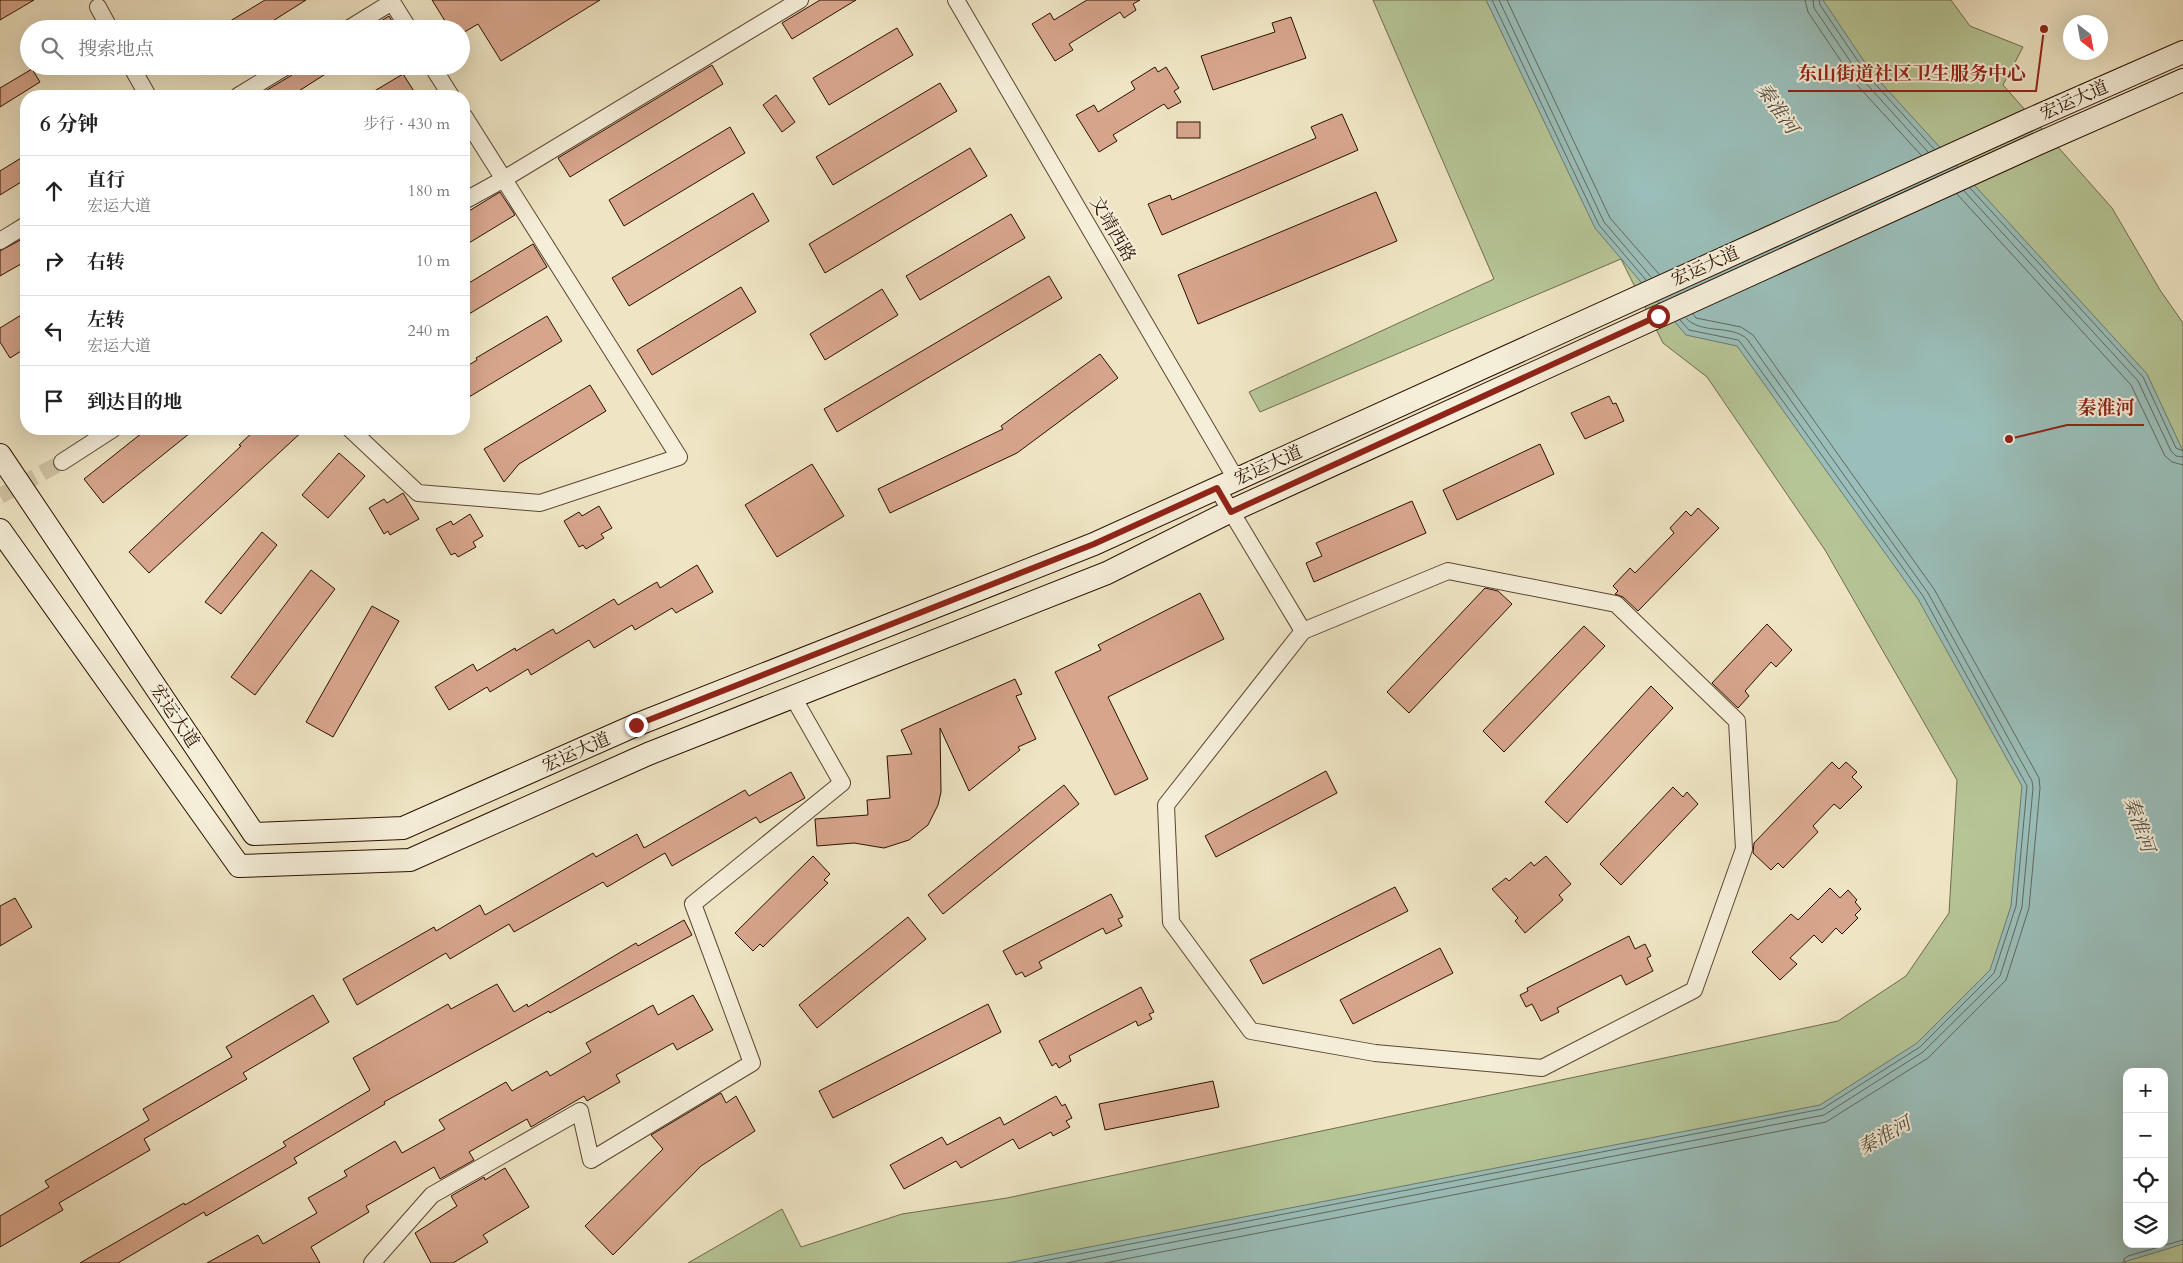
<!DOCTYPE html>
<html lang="zh">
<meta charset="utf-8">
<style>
:root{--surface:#fff;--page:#f6f6f6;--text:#222;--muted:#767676;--line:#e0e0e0}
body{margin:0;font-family:Cardo,"Noto Serif SC",serif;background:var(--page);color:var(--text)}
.controls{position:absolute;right:15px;bottom:15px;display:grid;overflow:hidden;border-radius:10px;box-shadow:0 5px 20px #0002}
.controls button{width:45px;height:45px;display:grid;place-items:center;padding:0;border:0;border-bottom:1px solid var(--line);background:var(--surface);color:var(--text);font:25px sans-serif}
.compass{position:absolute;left:2063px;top:15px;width:45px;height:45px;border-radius:50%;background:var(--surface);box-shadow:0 5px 20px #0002;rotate:149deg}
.stop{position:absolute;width:15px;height:15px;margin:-11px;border:4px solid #8f2418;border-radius:50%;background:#fff}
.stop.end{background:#8f2418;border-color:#fff;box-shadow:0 1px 5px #0008}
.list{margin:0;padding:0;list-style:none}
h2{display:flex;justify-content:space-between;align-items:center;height:65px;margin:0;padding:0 20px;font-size:21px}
h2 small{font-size:16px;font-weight:400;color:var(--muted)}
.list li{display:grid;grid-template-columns:32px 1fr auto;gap:15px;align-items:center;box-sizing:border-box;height:70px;padding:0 20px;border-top:1px solid var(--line)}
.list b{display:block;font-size:19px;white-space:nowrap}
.list p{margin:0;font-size:16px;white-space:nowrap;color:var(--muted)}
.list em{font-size:16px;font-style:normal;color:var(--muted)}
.icon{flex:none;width:28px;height:28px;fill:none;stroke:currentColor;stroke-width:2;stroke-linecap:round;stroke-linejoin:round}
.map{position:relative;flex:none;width:2183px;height:1263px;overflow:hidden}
.search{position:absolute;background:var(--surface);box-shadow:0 5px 20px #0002;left:20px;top:20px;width:450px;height:55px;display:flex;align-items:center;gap:12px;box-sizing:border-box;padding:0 18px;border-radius:28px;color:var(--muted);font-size:19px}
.panel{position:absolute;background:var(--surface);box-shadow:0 5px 20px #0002;left:20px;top:90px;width:450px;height:345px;border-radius:20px}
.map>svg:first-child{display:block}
</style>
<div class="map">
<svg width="2183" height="1263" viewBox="0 0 2183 1263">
<rect width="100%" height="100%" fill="#efe5c4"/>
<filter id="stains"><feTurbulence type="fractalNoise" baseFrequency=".004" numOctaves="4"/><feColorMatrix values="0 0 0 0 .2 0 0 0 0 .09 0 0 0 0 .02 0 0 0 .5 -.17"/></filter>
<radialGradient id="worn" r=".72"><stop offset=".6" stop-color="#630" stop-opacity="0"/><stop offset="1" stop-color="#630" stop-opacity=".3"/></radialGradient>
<path fill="#b6c596" stroke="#706b4c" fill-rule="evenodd" d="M1373 0H1951L1970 26 2023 47 2003 85 2112 208 2160 290 2183 323V1263H688L782 1209 801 1247 902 1214 1007 1198 1838 1021 1906 976 1949 913 1957 780 1825 550 1707 377 1663 343 1621 259 1260 412 1249 392 1494 279ZM2127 1072H2164V1244H2127Z"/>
<path fill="#9abeb9" stroke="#6e7970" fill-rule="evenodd" d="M1486 0H1823L1872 73 2147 374 2183 451V1244L2121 1263H1007L1820 1105 1917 1043 1990 970 2011 906 2022 786 1918 599 1737 346 1686 335 1595 228ZM2127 1072H2164V1244H2127Z"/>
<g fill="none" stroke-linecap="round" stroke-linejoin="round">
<g stroke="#62685e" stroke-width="1">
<polyline points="1492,0 1599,225 1646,280"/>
<polyline points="1499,0 1604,222 1651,277"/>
<polyline points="1507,0 1610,218 1659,274"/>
<polyline points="1805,0 1808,12 1857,85 1921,155"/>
<polyline points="1813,0 1814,8 1863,80 1928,152"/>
<polyline points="1819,0 1820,5 1868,76 1934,149"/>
<polyline points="1970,188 2143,377 2176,448 2183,451"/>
<polyline points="1964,191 2138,381 2171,451 2176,456 2183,457"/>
<polyline points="1957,194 2131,385 2165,456 2172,462 2183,465"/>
<polyline points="1033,1263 1822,1109 1920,1047 1994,973 2016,906 2027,786 1923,596 1741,343 1738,340 1689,330 1680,320"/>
<path d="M1066 1263 1824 1115 1923 1052 2000 976 2022 907 2033 788 2032 781 1928 593 1747 339C1731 324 1701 335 1686 318"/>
<polyline points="1105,1263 1826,1122 1928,1058 2006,980 2029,908 2040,788 2039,778 1934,589 1753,335 1741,327 1696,318 1693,314"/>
<polyline points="2124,1263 2124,1259 2128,1256 2183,1240"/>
</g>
</g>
<g fill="#d7a58c" stroke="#2b1102">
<polygon points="0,0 34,0 0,20"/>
<polygon points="265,0 306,0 260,29 217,29"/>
<polygon points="432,0 600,0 501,61 478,24 461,34 461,29 450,29"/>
<polygon points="820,0 856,0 792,39 782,23"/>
<polygon points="1087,0 1140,0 1133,4 1136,10 1124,18 1120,12 1069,44 1073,50 1055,61 1032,24 1050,13 1054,20"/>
<polygon points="389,16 397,29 368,29"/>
<polygon points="1291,17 1306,58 1213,90 1201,56 1275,32 1272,23"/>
<polygon points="897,28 913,55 829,105 813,78"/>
<polygon points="712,65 723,84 570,177 558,158"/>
<polygon points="297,66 338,66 291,96 257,96 292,75"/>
<polygon points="1155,67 1158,72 1166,67 1179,88 1174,91 1181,102 1168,109 1164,104 1113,135 1117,141 1099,152 1076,115 1094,105 1098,112 1135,89 1131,82"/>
<polygon points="32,69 40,82 0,107 0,88"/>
<polygon points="403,74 417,96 366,96"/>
<polygon points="940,83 957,111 833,185 816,157"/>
<polygon points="776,95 795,122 782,132 763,105"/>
<polygon points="1342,114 1358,150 1162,235 1148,204 1170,195 1172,200 1316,138 1311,127"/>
<rect x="1177" y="122" width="23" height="16"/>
<polygon points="730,127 745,153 624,226 609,200"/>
<polygon points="970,148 987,176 825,273 809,244"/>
<polygon points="26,155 26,179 0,195 0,171"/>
<polygon points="500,192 515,215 464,246 464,214"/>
<polygon points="1376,192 1397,241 1198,324 1178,275"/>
<polygon points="753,193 769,221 629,306 612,278"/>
<polygon points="1011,214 1025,238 920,300 906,276"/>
<polygon points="26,237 26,261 0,276 0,251"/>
<polygon points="533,244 547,267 464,317 464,286"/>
<polygon points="1049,276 1062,298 837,432 824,409"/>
<polygon points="741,287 756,312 652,375 637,350"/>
<polygon points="882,289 898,315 825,360 810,334"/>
<polygon points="26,312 26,348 10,358 0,342 0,328"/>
<polygon points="547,316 562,341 464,400 464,368 477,360 476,358"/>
<polygon points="1100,354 1118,378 1017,453 890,513 878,489 1003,429 1001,426"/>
<polygon points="590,385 606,411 519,464 504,482 484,449"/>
<polygon points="1609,396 1613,404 1616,403 1624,421 1585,439 1571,413"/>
<polygon points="147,429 195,429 103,503 84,479"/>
<polygon points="256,429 305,429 149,573 129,552 241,446 239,445"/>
<polygon points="1540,444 1554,474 1457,520 1443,490"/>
<polygon points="339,453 365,476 328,518 302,495"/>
<polygon points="812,464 844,516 777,557 745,505"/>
<polygon points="403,493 419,519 390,535 388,531 384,534 369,508 384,499 387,503"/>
<polygon points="1412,501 1426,533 1314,582 1306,563 1322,556 1316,543"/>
<polygon points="599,506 612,528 601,534 604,538 586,549 583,545 579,547 564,521 579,512 582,516"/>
<polygon points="1698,508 1719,528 1638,611 1623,597 1615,594 1618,591 1613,586 1630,568 1635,573 1674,533 1670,528 1686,511 1691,516"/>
<polygon points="470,514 483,536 473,542 476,547 458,557 455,553 451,555 436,529 451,521 453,525"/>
<polygon points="262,532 277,545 221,614 205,602"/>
<polygon points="697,565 713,592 676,613 672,608 635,630 632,625 594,648 589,640 531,675 528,669 490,692 487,687 449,710 435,687 473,664 477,671 515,648 516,651 553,629 556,634 614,599 618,605 657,582 660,588"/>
<polygon points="311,570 335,589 255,695 231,677"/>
<polygon points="1485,588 1498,591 1512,604 1409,713 1387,692"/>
<polygon points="1200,593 1224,639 1108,697 1148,779 1115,795 1055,672 1101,650 1098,645"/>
<polygon points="372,606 399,621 333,737 306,722"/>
<polygon points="1767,624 1792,650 1776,667 1771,662 1745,691 1749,696 1738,708 1712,683"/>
<polygon points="1584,626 1605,646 1504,752 1483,731"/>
<polygon points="1015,679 1022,694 1016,696 1036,739 1018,747 1020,750 969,791 940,728 941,792 938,805 928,825 909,840 884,848 854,843 817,846 815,819 868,815 867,800 890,798 887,756 912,754 901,730"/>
<polygon points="1651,686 1673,708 1567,823 1545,802"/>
<polygon points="1832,762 1839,769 1846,762 1857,772 1852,777 1862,787 1840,809 1834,804 1813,826 1818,832 1783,868 1778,863 1771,870 1753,853 1754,843"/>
<polygon points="1326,771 1337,793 1216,857 1205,836"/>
<polygon points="791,772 805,798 760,823 756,817 672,866 665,853 607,887 603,882 514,932 509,924 450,959 446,953 357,1005 343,979 434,927 436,931 480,905 485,915 593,853 596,857 637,834 644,848 745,790 749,796"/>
<polygon points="1064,785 1079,804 943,914 928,895"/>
<polygon points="1673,787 1683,797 1687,792 1698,804 1621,885 1600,864"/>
<polygon points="813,856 830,874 824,880 828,883 763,947 760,944 753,951 735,933"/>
<polygon points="1546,856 1571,884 1559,895 1563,900 1525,933 1515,921 1518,918 1492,889 1506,878 1509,881 1531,862 1534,866"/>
<polygon points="1395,887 1408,911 1263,984 1250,960"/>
<polygon points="1830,888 1840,898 1848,890 1857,900 1855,902 1861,909 1855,915 1858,918 1842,934 1836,928 1822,943 1814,935 1790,958 1797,964 1780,980 1752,952 1791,914 1798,920"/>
<polygon points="1111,894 1123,917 1118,919 1122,926 1106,934 1103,928 1039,962 1042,968 1025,977 1022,972 1016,975 1003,951"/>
<polygon points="15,898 32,927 0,946 0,906"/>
<polygon points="908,917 926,939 817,1028 799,1005"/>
<polygon points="684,920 692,935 550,1013 549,1011 384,1102 385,1104 294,1158 297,1163 206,1216 204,1212 118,1263 80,1263 184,1203 185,1205 286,1146 283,1142 370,1090 353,1058 448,1004 451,1009 497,984 514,1012 527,1004 528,1007 636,943 638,946"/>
<polygon points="1629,936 1635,949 1645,944 1651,956 1647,958 1653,971 1626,985 1621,975 1557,1008 1559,1012 1541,1021 1532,1004 1526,1007 1520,995 1528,991 1527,988"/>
<polygon points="1440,948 1453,973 1353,1024 1340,1000"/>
<polygon points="1141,987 1154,1012 1149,1014 1152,1019 1138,1026 1136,1021 1069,1056 1071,1061 1059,1068 1056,1063 1052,1066 1039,1041"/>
<polygon points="313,995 329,1022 243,1073 247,1079 144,1139 150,1150 59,1203 63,1210 0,1247 0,1216 49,1187 45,1181 149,1120 143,1109 232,1057 226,1047"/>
<polygon points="693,995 713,1030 677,1050 673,1043 616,1075 620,1082 587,1101 584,1096 531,1127 527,1119 469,1152 474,1160 440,1179 434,1167 366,1206 369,1212 311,1247 320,1263 207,1263 258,1235 263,1244 317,1213 308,1198 347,1176 344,1171 395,1141 402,1153 445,1129 439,1120 506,1082 512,1091 547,1071 550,1076 591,1052 586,1043 653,1005 658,1015"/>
<polygon points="988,1004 1001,1032 833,1118 819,1091"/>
<polygon points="1213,1081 1219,1107 1105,1130 1099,1104"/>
<polygon points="721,1093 726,1103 736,1096 755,1131 701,1166 613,1255 585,1226 663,1149 651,1135"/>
<polygon points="1056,1096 1062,1106 1065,1104 1072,1118 1066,1121 1070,1127 1053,1136 1051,1132 1019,1149 1013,1139 961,1168 956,1161 904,1189 890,1165 942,1137 947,1145 1000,1117 1004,1125"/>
<polygon points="505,1168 529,1207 483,1235 488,1242 453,1263 431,1263 415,1233 457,1206 451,1196 484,1177 485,1180"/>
</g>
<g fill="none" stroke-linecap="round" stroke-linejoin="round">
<polyline stroke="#d2c5a7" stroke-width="16" stroke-dasharray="16 8" stroke-linecap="butt" points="0,496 62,462"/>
<defs>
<g id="street">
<polyline points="956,0 1236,479"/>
<polyline points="98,7 110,29"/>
<polyline points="348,29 392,2 409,29"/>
<polyline points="131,66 148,96"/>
<polyline points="432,66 451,96"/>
<polyline points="238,96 287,66"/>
<polyline points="464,201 504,179 800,0"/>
<polyline points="0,241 26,225"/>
<polyline points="350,429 418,493 540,503 679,457 464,116"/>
<polyline points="62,462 113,429"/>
<polyline points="1217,488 1303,631 1448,571 1616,604 1737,721 1744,849 1694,990 1542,1068 1375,1053 1251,1031 1171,922 1166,805 1303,631"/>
<polyline points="372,1263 432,1195 580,1111 591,1160 752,1063 693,904 842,783 793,697"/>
</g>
<g id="secondary">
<polyline points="0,455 254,834 403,828 636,725 1094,544 2024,122 2183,52"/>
<polyline points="0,530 239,866 410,860 648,754 1107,573 1231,511 2035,145 2183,80"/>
</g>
</defs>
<use href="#street" stroke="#5c4632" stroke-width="18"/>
<use href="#secondary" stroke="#2b1102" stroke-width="24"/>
<use href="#street" stroke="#f5eed9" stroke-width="16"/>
<use href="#secondary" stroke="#f5eed9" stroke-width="22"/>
</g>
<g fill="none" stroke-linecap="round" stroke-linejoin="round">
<polyline stroke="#8f2418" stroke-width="6" points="636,725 1094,544 1217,488 1231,512 1658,316"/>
</g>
<g text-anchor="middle" stroke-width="4" stroke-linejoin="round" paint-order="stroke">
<g font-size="18" fill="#2b1102" stroke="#f5eed9">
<text transform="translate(2074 100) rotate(-24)" y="6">宏运大道</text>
<text transform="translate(1113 229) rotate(60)" y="6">文靖西路</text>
<text transform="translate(1705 266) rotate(-24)" y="6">宏运大道</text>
<text transform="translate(1268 465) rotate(-24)" y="6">宏运大道</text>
<text transform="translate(175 716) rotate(56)" y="6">宏运大道</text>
<text transform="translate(576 752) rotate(-24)" y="6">宏运大道</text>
</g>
<g font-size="19" font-style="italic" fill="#524e42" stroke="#f5eed9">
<text transform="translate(1778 108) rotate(55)" y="7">秦淮河</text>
<text transform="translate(2140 824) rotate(71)" y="7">秦淮河</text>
<text transform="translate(1884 1135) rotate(-29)" y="7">秦淮河</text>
</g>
</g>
<path fill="none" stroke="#8f2418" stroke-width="2" d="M2044 29L2036 91H1788M2009 439L2067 425H2144"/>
<g fill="#8f2418" stroke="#f5eed9" stroke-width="2">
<circle cx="2044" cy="29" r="5"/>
<circle cx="2009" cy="439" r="5"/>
</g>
<g font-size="19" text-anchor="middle" font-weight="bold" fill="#8f2418" stroke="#f5eed9" stroke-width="4" stroke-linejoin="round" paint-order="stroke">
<text x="1912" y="80">东山街道社区卫生服务中心</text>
<text x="2106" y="414">秦淮河</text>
</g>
<rect width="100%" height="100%" filter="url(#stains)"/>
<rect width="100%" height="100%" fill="url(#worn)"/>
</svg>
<div class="controls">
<button>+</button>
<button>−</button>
<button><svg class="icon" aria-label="locate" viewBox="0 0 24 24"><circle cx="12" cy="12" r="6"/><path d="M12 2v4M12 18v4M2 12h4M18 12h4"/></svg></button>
<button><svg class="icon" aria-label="layers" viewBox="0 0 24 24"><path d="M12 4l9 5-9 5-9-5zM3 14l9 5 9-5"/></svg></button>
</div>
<svg class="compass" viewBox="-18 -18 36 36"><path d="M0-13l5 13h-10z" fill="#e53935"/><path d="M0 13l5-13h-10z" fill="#767676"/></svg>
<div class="stop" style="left:1658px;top:316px"></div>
<div class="stop end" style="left:636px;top:725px"></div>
<div class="search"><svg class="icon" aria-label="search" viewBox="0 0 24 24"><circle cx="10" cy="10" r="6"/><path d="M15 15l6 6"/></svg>搜索地点</div>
<section class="panel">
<h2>6 分钟<small>步行 · 430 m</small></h2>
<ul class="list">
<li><svg class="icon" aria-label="ahead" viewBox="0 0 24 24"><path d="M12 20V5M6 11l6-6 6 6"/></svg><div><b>直行</b><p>宏运大道</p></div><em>180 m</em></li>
<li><svg class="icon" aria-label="right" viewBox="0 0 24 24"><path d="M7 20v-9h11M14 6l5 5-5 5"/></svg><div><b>右转</b></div><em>10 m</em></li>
<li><svg class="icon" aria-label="left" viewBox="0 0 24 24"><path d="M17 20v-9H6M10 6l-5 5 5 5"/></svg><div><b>左转</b><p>宏运大道</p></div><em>240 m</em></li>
<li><svg class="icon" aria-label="arrive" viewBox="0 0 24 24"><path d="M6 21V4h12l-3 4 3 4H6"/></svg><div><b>到达目的地</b></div></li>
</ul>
</section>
</div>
